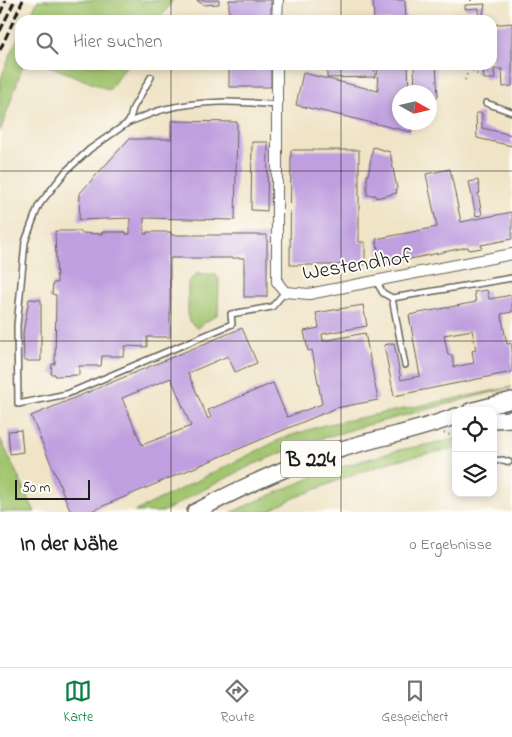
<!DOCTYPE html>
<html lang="de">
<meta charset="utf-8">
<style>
:root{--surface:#fff;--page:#f2f2f2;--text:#202124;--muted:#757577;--line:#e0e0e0;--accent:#0b8043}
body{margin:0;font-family:"Indie Flower",sans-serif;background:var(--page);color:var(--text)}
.controls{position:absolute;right:15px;bottom:15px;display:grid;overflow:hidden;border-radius:10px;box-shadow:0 2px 8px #0003}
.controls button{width:45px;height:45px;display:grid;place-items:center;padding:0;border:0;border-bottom:1px solid var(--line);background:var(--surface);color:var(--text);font:25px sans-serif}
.compass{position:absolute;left:392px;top:85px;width:45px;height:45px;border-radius:50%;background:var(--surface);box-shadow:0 2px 8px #0003;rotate:98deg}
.scale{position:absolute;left:15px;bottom:12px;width:75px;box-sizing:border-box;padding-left:5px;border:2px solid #1c1c1c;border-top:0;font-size:14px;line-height:18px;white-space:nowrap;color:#1c1c1c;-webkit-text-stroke:4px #fdfcf7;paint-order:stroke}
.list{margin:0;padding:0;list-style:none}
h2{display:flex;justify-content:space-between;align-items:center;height:65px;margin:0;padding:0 20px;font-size:21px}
h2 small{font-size:16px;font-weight:400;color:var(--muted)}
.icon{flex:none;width:28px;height:28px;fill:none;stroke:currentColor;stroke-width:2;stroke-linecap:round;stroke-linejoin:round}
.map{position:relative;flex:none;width:512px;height:512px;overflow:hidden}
.search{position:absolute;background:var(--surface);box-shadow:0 2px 8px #0003;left:15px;right:15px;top:15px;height:55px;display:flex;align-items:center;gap:12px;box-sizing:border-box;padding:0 18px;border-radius:15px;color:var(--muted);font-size:19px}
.sheet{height:155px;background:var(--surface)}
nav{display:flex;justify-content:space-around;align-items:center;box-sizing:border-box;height:70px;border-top:1px solid var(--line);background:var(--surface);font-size:14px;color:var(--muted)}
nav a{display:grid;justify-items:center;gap:2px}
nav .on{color:var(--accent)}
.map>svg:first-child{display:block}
</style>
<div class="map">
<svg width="512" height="512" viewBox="0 0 512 512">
<rect width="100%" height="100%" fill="#fdfcf7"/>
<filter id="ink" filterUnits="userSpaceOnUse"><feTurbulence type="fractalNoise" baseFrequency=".02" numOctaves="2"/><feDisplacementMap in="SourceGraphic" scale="10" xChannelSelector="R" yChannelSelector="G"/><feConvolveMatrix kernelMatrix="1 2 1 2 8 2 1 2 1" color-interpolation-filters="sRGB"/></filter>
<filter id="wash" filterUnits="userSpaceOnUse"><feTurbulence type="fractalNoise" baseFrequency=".0096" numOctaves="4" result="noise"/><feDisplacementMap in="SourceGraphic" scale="20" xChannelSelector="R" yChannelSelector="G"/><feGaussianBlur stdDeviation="1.12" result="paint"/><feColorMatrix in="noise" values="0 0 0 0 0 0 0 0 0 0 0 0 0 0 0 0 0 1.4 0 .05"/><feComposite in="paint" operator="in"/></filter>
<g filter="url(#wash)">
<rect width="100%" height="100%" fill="#f0e4c7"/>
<g fill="#a1c46d" stroke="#5e7044">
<polygon points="38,0 173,0 159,20 28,20"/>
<polygon points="20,34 20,65 23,65 0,132 0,81 13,48"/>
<polygon points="47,65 127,65 109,90"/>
<polygon points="196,274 215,274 219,279 218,314 197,328 190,322 188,317 188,282"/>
<polygon points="512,387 364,426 303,444 252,465 193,495 163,512 134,512 283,438 324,425"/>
<polygon points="0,438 35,512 0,512"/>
<polygon points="456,439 456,448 393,461 344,478 294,498 267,512 232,512 324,472 399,450"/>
</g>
<g id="blocks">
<g fill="#bf9fdf" fill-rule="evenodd">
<polygon points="196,0 219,0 219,4 204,5"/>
<rect x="229" y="0" width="42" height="20"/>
<polygon points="373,0 405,0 406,20 374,20"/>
<polygon points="485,4 482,20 478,20 479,8 465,9 465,5"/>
<polygon points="512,23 512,86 503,87 502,69 494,69 495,79 484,79 483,70 475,71 475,65 492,65 492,25"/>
<rect x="229" y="65" width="42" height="22"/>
<polygon points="327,65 374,65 375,77 327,78"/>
<polygon points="377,65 408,65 409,92 399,92 399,122 411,122 411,132 296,105 303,73 378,91"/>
<polygon points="414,65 436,65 438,97 430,97 430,92 415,92"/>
<polygon points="476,113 482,113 482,128 512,135 512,146 477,138"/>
<polygon points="171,121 237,122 235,220 144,218 144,234 147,234 147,232 171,232 171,235 267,235 267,297 244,297 244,258 170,258 170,337 147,337 147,347 125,346 124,356 102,356 101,366 79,366 79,375 55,376 55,374 51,374 52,364 55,364 56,295 52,294 53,283 57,283 55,231 81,231 81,233 102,234 102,232 126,232 126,234 130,234 130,218 79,220 80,193 129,139 171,139"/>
<polygon points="252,142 268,142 267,211 251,210"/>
<polygon points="373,147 390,152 397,189 396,189 397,193 376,198 376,195 367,195 367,175 368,175"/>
<polygon points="291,150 359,150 359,242 365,242 365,265 290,265"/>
<polygon points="450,169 461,222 512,212 512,239 481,245 482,248 469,250 468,247 381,265 376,239 437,227 426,174"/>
<polygon points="478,180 480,193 478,193 482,215 476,216 469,182"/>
<path d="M487 290 489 299 512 295V312L501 314 507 344 511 343 512 350V372L394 396 384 345 394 343 401 380 420 376 409 315 476 302 474 292ZM472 330 476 350 472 351 474 363 454 367 452 355H448L444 335Z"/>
<polygon points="29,299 41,300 41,361 24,361 23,333"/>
<path d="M363 305 367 326 322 334 323 341 365 333 378 400 336 408 89 512H71L31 416 242 328 257 363 235 372 228 356 188 373 208 419 211 417 208 410 273 383 287 417 322 404 312 350 308 351 304 331 319 328 316 313ZM171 378 191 426 142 445 122 398Z"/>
<polygon points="21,430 23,452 10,454 8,431"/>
</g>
</g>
</g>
<g filter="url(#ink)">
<use href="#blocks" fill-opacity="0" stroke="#666258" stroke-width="1"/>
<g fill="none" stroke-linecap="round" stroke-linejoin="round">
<defs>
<g id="service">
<polyline points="151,77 133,108 129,122 90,149 66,171 39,205 35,215 25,242 17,326 18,404 67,394 232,324 231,314 272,307 285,292"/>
<polyline points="486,103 512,112"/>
<path d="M129 122C141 118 153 112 165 109 203 100 238 101 277 105"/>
<polyline points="376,281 383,293 392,298"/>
<polyline points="405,365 392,298 512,278"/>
<polyline points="493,461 503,460 509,462"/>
</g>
<g id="minor">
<polyline points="277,20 278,0"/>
<polyline points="277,65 277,282 285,292 309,294 512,254"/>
</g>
<g id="primary">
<polyline points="470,411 512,400"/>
<polyline points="493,420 512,419"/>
<path d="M195 512C242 487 290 464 342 449 380 437 419 431 456 416"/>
</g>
</defs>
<use href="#service" stroke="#666258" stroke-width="8"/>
<use href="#minor" stroke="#666258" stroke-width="12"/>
<use href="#primary" stroke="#666258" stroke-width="18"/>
<g stroke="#666258" stroke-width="2" stroke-dasharray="1 4" stroke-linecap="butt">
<polyline points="471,0 471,5"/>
<polyline points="461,65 468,71 470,69 484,79"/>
<polyline points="470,69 475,67"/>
<polyline points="465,80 468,71"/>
<polyline points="444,433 447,435 456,434"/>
</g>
<use href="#service" stroke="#fff" stroke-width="5"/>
<use href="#minor" stroke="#fff" stroke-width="10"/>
<use href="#primary" stroke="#fff" stroke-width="15"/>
<g stroke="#1c1c1c" stroke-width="3" stroke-dasharray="8 4" stroke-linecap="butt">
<polyline points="0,14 6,0"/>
<polyline points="0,31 15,0"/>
<polyline points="0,50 23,0"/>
</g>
</g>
</g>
<path fill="none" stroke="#1c1c1c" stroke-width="1" stroke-opacity="0.55" d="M171 0V20M341 0V20M171 65V512M341 65V512M0 171H512M0 341H512"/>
<g text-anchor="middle" stroke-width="4" stroke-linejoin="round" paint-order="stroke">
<rect fill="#fdfcf7" stroke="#605f5e" stroke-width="1" x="281" y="440.5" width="60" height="37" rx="4"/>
<g font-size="21" font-weight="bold" fill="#1c1c1c">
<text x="311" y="466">B 224</text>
</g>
<g font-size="22" fill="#1c1c1c" stroke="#fdfcf7">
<text transform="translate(357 263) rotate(-9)" y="8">Westendhof</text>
</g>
</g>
</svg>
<div class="controls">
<button><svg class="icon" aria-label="locate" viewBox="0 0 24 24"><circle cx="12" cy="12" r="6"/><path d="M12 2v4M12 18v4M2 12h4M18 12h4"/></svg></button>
<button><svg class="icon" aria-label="layers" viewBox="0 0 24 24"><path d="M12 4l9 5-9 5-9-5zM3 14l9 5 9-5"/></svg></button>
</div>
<svg class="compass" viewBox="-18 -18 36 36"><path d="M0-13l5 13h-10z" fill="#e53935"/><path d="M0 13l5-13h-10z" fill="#757577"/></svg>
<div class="scale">50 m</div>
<div class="search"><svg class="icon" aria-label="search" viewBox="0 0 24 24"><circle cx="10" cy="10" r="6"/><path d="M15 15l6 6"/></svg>Hier suchen</div>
</div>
<section class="sheet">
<h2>In der Nähe<small>0 Ergebnisse</small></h2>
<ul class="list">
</ul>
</section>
<nav>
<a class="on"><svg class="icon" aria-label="map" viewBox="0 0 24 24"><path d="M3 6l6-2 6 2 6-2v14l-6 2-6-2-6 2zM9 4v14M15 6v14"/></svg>Karte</a>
<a><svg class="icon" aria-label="directions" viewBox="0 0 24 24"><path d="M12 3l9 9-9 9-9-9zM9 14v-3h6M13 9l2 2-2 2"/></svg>Route</a>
<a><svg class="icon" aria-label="saved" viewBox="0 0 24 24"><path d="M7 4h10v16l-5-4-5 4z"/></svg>Gespeichert</a>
</nav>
